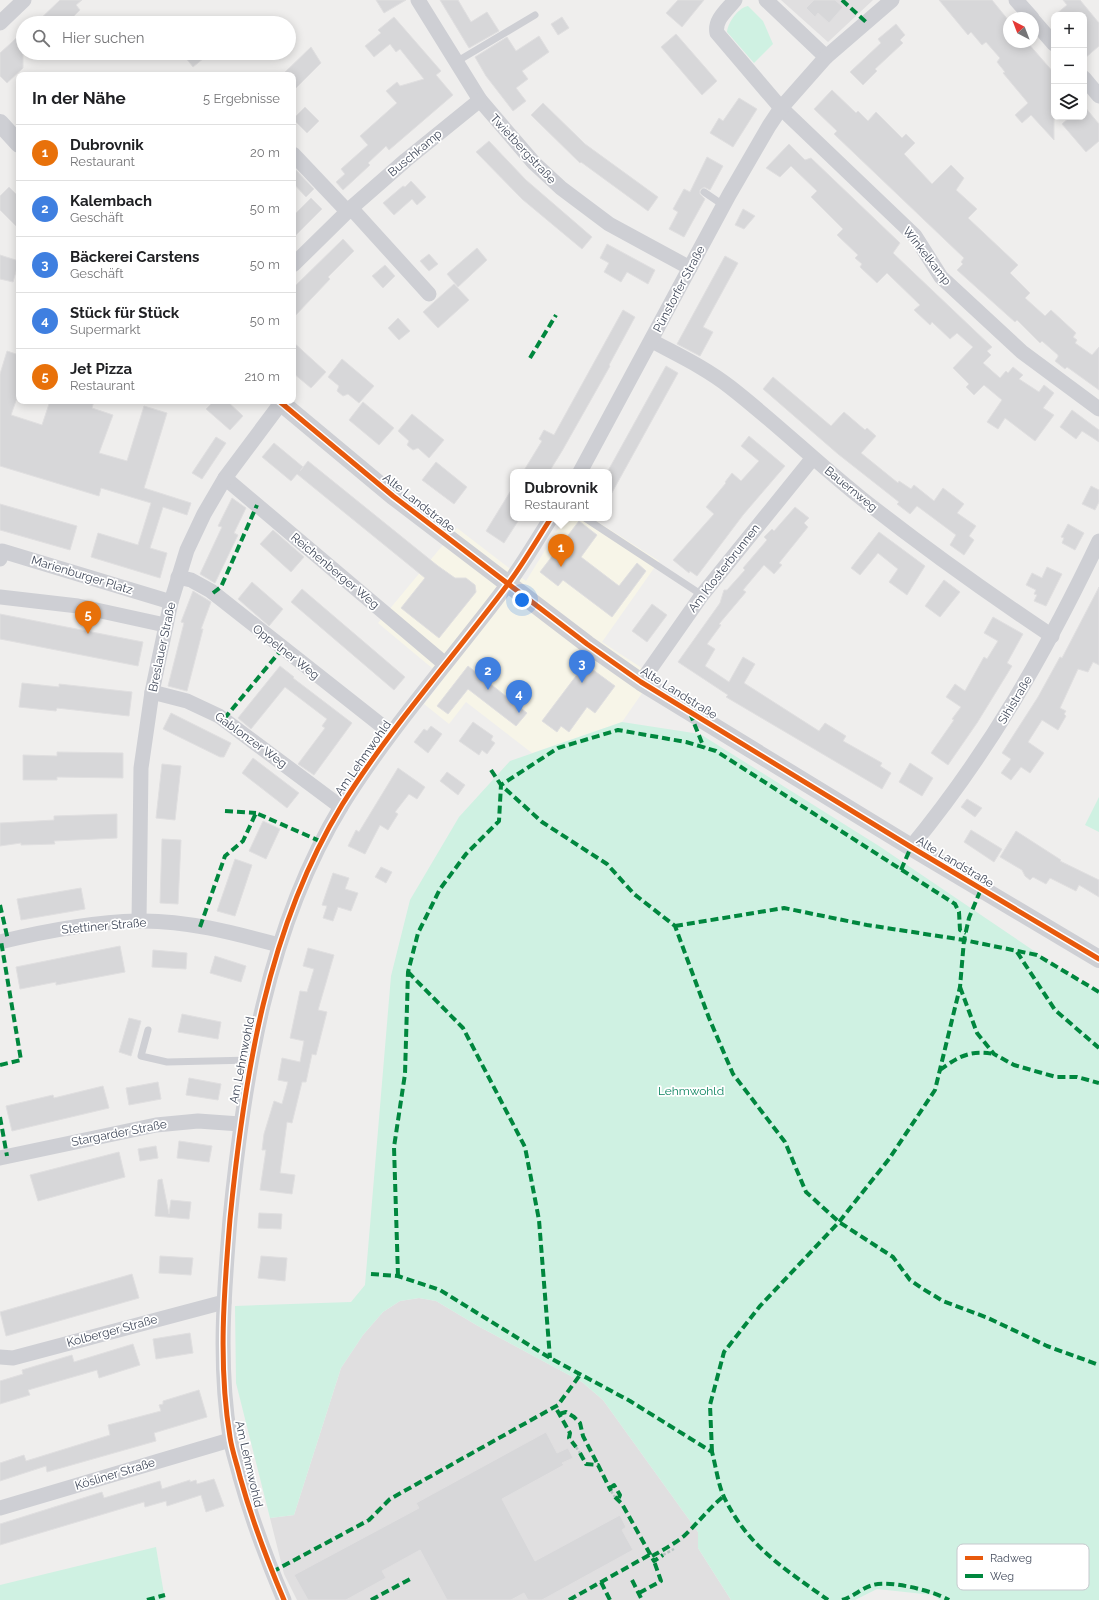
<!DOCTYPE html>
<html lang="de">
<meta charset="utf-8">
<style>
:root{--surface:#fff;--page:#f6f6f6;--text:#202124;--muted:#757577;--line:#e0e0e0;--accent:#d93025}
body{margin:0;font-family:Raleway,sans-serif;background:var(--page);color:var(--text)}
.controls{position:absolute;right:12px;top:12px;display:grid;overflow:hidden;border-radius:8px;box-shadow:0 2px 10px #0003}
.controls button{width:36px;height:36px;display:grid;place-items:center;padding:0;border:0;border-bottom:1px solid var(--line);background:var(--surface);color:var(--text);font:20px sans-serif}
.compass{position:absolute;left:1003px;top:12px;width:36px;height:36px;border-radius:50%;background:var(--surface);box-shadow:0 2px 10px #0003;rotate:318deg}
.you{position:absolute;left:522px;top:600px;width:14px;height:14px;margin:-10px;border:3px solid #fff;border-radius:50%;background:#1a73e8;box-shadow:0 0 0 6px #1a73e833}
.badge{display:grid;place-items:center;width:26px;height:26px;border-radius:50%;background:var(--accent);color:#fff;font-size:13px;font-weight:700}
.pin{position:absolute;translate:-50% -33px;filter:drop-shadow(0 1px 2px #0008)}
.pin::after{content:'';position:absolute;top:21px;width:14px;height:12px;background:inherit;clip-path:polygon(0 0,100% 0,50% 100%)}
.popup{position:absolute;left:510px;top:469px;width:102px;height:52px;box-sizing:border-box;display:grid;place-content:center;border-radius:8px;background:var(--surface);filter:drop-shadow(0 1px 3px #0005);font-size:13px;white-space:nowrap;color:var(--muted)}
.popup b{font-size:15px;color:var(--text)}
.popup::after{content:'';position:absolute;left:50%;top:100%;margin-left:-8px;border:8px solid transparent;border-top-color:var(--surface)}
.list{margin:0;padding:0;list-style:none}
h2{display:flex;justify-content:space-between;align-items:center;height:52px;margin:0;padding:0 16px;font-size:17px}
h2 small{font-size:13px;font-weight:400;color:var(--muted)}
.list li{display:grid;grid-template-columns:26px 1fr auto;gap:12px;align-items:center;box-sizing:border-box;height:56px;padding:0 16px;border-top:1px solid var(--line)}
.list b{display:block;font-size:15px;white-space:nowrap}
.list p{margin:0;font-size:13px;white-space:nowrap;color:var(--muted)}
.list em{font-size:13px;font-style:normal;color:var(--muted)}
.icon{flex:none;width:22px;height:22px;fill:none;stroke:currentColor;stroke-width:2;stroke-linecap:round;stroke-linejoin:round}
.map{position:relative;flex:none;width:1099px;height:1600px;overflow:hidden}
.search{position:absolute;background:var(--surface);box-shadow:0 2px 10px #0003;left:16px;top:16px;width:280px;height:44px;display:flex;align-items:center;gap:10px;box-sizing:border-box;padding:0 14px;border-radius:22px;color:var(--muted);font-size:15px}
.panel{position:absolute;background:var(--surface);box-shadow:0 2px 10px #0003;left:16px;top:72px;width:280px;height:332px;border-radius:8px}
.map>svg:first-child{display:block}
</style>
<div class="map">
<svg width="1099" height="1600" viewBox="0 0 1099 1600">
<rect width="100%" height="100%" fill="#efeeed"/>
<polygon fill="#f7f5e8" points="565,518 592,518 659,561 602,642 654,676 622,722 532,753 466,702 449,724 424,704 444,678 378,623 457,528 526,581"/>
<g fill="#e0dfe0">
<polygon points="781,0 873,0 828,42"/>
<polygon points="419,1298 436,1301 478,1326 582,1382 603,1400 698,1532 698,1548 731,1600 297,1600 284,1574 270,1518 294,1515 341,1368 363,1335 383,1312 400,1301"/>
</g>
<g fill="#cff1e2">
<path d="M748 6 763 21 773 44 754 63 727 32C728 22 738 8 748 6Z"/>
<polygon points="622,722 700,734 879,846 1083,984 1099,992 1099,1600 940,1600 933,1595 877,1589 855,1600 731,1600 698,1548 698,1532 603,1400 582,1382 478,1326 436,1301 419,1298 400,1301 383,1312 363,1335 341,1368 294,1515 270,1518 236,1383 235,1306 351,1302 365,1285 391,976 410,900 459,817 510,761"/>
<polygon points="1099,797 1099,832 1085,825"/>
<polygon points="156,1547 165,1600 0,1600 0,1585"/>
</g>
<g fill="#d7d7d9" stroke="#e0dfe0">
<polygon points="60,0 82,0 76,5 80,10 67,23 36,23"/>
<polygon points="376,0 406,0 384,13"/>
<polygon points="440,0 458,0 471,22 487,12 499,31 469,48"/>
<polygon points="678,0 704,0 682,27 666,13"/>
<polygon points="814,0 835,0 843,7 829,23 818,13 815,17 806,8"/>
<polygon points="939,0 992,0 1009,21 1009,42 1027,42 1054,73 1054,140 1031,115 1022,123 1015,115 1028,103 1003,73 1005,72 997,62 1000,58 986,42 982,45 971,32 968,35"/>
<polygon points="1063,0 1080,0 1099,23 1099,46 1084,59 1084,15 1055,15 1067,5"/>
<polygon points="394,17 441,71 436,75 453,95 389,150 386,146 368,163 370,165 343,190 336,182 345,174 341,169 368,145 360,136 397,103 386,91 397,82 400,86 424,79 400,49 396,52 390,44 374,57 365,46 381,33 378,30"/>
<polygon points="562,17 569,28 558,35 551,24"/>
<polygon points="896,24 905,35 900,40 903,43 875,69 877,71 863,85 850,72 881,43 878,39"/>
<polygon points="23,32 23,68 7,83 0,76 0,53"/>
<polygon points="676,34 717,81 702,95 661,47"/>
<polygon points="539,36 549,52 522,71 528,79 516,88 526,101 513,111 486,76 475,57 507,37 516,51"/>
<polygon points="311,47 321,63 293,91 293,75 282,75"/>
<polygon points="182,53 210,53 193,67"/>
<polygon points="832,90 856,113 858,111 868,121 876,112 902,138 906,134 915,143 904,154 932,184 951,165 964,178 956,190 977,209 968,218 1018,265 1010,273 1030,293 1025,298 1045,316 1051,310 1076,333 1073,337 1077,340 1075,343 1092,355 1099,347 1099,390 1067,367 1065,369 1055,361 1058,357 1058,355 1042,341 1040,343 1017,320 1015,322 957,270 963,264 961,262 964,258 834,134 837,131 814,109"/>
<polygon points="739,98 757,109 733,147 710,133 719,118 723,121"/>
<polygon points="543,103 585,144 658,197 648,211 581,162 580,163 531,115"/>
<polygon points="1084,106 1099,124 1099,141 1086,152 1062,124 1070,117 1084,117"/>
<polygon points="305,107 319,121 307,133 293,119"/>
<polygon points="489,141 526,180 592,237 582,249 522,199 476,152"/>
<polygon points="789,144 805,160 811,158 900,243 893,253 992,347 987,351 991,355 983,363 1000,378 1006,371 1008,373 1013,367 1023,375 1019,379 1039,392 1044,385 1054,393 1043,408 1054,415 1035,441 1005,418 998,429 987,422 1002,400 984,385 974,395 966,387 969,384 953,368 973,347 957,333 950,339 932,322 930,325 914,310 920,305 887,273 877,283 860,267 862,264 855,258 858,255 837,235 843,229 811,197 817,191 791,166 780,177 766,168"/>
<polygon points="707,157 723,166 710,190 704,187 700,190 700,194 705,199 684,237 669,229 678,212 673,209 684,189 690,192"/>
<polygon points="293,167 314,189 306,197 293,183"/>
<polygon points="411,181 426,197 417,205 412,199 394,215 383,203 403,186 405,187"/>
<polygon points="9,187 19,197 19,229 0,210 0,196"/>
<polygon points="311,198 322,209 293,238 293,216"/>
<polygon points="743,209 755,216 744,229 735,225"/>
<polygon points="343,239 354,251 328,277 330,279 293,318 293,288"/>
<polygon points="607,244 655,270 648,284 627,272 621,282 604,272 609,263 600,258"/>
<polygon points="477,248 487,260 458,287 447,274"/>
<polygon points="429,254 438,264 429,271 420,261"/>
<polygon points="0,255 19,261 13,282 0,279"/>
<polygon points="725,256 738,263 703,327 713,332 700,356 677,344"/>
<polygon points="385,265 395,276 383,288 372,276"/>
<polygon points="454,284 469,300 438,328 423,312"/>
<polygon points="623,310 635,317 609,365 610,366 562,451 549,472 523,472 542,441 539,439 544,430 554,435"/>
<polygon points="398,318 410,331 399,340 388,328"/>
<polygon points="293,342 326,372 311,388 293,373"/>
<polygon points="7,351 19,355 19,392 11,415 42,425 50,401 94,401 92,408 113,415 99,453 127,461 144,406 167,413 144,488 191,503 187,515 163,507 150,548 167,553 160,578 91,557 98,533 138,545 151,503 101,488 99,496 0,466 0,374"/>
<polygon points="342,359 374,386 359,403 348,394 343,396 337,391 339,386 328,377"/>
<polygon points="666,366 678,373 609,498 609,469"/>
<polygon points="773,377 831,426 844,412 865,430 867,428 876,436 861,453 898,483 899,481 911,489 914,485 934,501 943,488 964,504 957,513 976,526 969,536 974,540 964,555 950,545 956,535 917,506 910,514 897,504 899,502 838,454 763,389"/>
<polygon points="214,401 227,401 243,416 230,430 206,409"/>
<polygon points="363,402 394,428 379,445 349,420"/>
<polygon points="1072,410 1099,430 1099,442 1082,431 1076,439 1060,427"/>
<polygon points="412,414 444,440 429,458 418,448 413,450 407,445 409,441 398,431"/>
<polygon points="749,436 785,466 743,515 697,576 690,571 689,573 673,560 714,514 706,507 726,483 725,482 732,473 741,481 759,461 741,446"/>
<polygon points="216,437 226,443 202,479 192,473"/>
<polygon points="274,443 303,467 300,471 308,461 438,566 455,578 466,578 475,585 476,592 439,638 401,608 425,578 297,474 291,481 262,457"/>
<polygon points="436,462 467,487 454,504 422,480"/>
<polygon points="1091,486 1099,490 1099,502 1095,510 1082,504"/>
<polygon points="513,487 513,518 520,518 504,543 486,531"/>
<polygon points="232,498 246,508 234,533 238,535 215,583 200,574 222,527 218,526"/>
<polygon points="0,504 77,526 70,550 0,530"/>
<polygon points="795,507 809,518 804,523 808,527 779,563 782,565 774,574 764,565 743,590 746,592 719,624 721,625 707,644 715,649 705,666 729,682 743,657 755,664 744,683 819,731 825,723 846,736 843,741 882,763 880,766 891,773 882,789 726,697 728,695 678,662 720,603 724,590 727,590 745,570 743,568 767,540 764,537 772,529 774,531"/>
<polygon points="579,521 597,535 581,557 619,586 637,563 646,571 612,617 563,580 558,586 540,572"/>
<polygon points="1068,524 1084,533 1075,550 1062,543 1064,538 1061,537"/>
<polygon points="273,530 304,557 291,572 260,544"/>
<polygon points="879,532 925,566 907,595 889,582 898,569 878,553 860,575 851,568"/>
<polygon points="1047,567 1062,574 1046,606 1034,601 1037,595 1034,594 1036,590 1026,585 1032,573 1042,578"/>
<polygon points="944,580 960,592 940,617 925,606"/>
<polygon points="252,582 283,609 269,626 238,599"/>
<polygon points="1099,587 1099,665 1093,662 1088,672 1078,669 1060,708 1066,711 1064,714 1066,716 1058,730 1042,720 1028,742 1044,753 1030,773 1021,767 1011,780 1001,773 1011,759 1002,753 1038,697 1060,657 1062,658"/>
<polygon points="302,589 405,677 394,690 291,602"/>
<polygon points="193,591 211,602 201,629 203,629 187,691 168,686 184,623 181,622"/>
<polygon points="652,604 667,615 647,642 632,631"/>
<polygon points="0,614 143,642 138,666 0,639"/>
<polygon points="993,617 1023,634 1007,663 1012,666 977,723 948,765 931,753 954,720 952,719 961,707 946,697 955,684 965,691 984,657 987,659 998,641 984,633"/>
<polygon points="585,664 615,686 595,713 587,707 569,732 561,726 557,732 542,721"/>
<polygon points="280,666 294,677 293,678 352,723 314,775 298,764 325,728 322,726 327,719 285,687 251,729 238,718"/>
<polygon points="468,666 527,713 516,726 468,689 448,714 437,706"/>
<polygon points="22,683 59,687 59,684 132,692 129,716 57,708 56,711 19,707"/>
<polygon points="171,713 231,743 224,757 220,757 163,729"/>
<polygon points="473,722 493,736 491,740 495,743 487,754 482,750 479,755 459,741"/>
<polygon points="431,726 442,734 428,753 414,742 424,729 427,731"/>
<polygon points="57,752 123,753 123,778 57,777 57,780 23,780 23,755 57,756"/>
<polygon points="253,758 299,793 287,808 242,773"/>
<polygon points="910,763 933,778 922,796 899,782"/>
<polygon points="162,764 181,766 175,820 156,818"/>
<polygon points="398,768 425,787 417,799 409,794 395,812 398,814 388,830 380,825 365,854 348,846 356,830 359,832"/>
<polygon points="447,772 465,785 458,795 440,781"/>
<polygon points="967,799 982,808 975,817 961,807"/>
<polygon points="117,814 117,838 54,841 55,844 21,845 21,843 0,846 0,823 54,820 54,816"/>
<polygon points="263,821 280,829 266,859 249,851"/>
<polygon points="971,830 1002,849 994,862 964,842"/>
<polygon points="1016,831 1061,860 1060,861 1099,880 1099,897 1079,885 1076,891 1050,878 1046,884 1033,877 1030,880 1025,876 1022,870 1000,857"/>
<polygon points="162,839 181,840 178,904 160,903"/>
<polygon points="235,859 252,865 235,916 217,911"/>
<polygon points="381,867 392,872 386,883 375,877"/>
<polygon points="333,873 349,878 345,889 358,893 351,911 338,907 333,921 323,918 327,906 322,905"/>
<polygon points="81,888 85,909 21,920 17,899"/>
<polygon points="120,946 125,972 56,985 56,982 20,989 16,967"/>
<polygon points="308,948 334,955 318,1010 327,1012 316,1055 312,1054 306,1082 302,1082 292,1123 287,1122 280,1173 295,1175 292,1194 260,1190 266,1150 262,1150 264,1134 274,1101 282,1104 288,1082 278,1080 282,1058 300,1062 304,1041 290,1038 300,991 307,992 314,969 303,966"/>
<polygon points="153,950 187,953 186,969 152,967"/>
<polygon points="215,956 246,966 241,982 210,973"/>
<polygon points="182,1014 221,1022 218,1039 178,1032"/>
<polygon points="129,1018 141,1021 131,1056 119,1052"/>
<polygon points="189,1078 221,1084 218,1100 186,1095"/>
<polygon points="158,1082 161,1099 129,1105 126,1088"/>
<polygon points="103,1086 109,1108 12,1131 6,1106 53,1095 54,1098"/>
<polygon points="179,1141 212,1146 209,1162 177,1158"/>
<polygon points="156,1146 158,1158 140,1161 138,1149"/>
<polygon points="119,1152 125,1177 38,1201 30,1175"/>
<polygon points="162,1179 169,1214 171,1200 191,1202 189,1219 155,1216 158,1180"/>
<polygon points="259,1213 282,1214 281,1229 258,1228"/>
<polygon points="160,1256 193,1258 191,1275 159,1273"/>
<polygon points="261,1256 287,1258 285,1281 258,1278"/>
<polygon points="132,1274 139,1298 6,1336 0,1312"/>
<polygon points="190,1333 193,1353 156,1359 153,1339"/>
<polygon points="133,1344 140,1365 99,1378 97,1370 28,1390 30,1395 0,1404 0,1381 23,1374 22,1370 72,1355 74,1362"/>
<polygon points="199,1390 207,1417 154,1433 156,1441 47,1472 46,1466 0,1481 0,1463 24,1455 26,1461 110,1435 108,1425 161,1411 159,1405 163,1404 163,1401"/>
<polygon points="546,1432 557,1453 568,1448 573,1458 562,1463 564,1465 502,1499 535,1561 620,1515 626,1527 622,1530 633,1550 542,1600 528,1600 524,1593 511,1600 447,1600 420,1550 382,1571 386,1578 346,1600 308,1600 294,1575 419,1508 416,1503"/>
<polygon points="214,1479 224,1506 206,1512 201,1495 167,1506 166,1501 145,1507 144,1502 0,1545 0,1524 102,1492 104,1498 160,1481 162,1489 190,1480 190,1482 196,1480 197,1484"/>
</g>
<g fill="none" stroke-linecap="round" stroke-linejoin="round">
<g stroke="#b7c5c3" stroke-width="2.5" stroke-dasharray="3 2" stroke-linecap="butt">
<polyline points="576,1447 580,1453"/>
<polyline points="611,1491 615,1497"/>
<polyline points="663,1555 674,1549"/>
</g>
<g stroke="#cecfd4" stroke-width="7">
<polyline points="456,62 535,15"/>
<polyline points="704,192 723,205"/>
<polyline points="585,518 702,595"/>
<polyline points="148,1030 141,1056 167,1062 252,1060"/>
</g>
<g stroke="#cecfd4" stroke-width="15">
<polyline points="418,0 480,100 534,163 561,188 609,224 690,268"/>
<path d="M735 0C727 10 714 20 717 33L781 108 915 236 941 277 1022 352 1099 409"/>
<polyline points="766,0 826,57"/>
<polyline points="1016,0 1032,18"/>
<polyline points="1033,20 1054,44"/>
<polyline points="0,23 24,0"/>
<polyline points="1084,78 1099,96"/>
<polyline points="293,154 347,211"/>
<polyline points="351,208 429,294"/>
<polyline points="293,265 351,208 406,160 480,100"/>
<path d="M652 341C678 355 706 368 730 387 775 422 816 462 861 498 923 547 986 592 1052 636"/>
<polyline points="580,472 729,195 769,126 781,108 826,57 892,0"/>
<polyline points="225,478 445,664"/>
<polyline points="0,559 2,551 171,602"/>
<polyline points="178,577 191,580 211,591 391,733"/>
<polyline points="0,597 78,606 165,625"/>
<polyline points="641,682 702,595 812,459"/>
<polyline points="152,692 187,701 219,716 341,807"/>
<path d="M911 847C989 752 1046 652 1099 541"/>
<polyline points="139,921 141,768 152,692 171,602 187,550 204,514 225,478 281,403"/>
<path d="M0 942C45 931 92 922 138 921 186 920 234 933 279 945"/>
<polyline points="0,1158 156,1125 198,1121 240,1124"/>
<polyline points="0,1357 13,1358 224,1302"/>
<polyline points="0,1508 230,1440"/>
<path d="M284 1600C267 1560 252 1520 240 1477 237 1464 232 1451 230 1437 218 1365 224 1291 230 1219 244 1077 267 928 342 805 390 728 451 660 505 588 522 566 536 541 551 518"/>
</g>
<g stroke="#cecfd4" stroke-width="18">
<polyline points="0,123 19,144"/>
<polyline points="279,401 393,496 587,644 641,682 911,847 1099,959"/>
</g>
<g stroke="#00873e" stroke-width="4" stroke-dasharray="8 4" stroke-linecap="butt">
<polyline points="842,0 866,22"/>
<polyline points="530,358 556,315"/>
<polyline points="213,593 221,587 257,505"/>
<polyline points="690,713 704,748"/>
<polyline points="224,719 282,649"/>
<polyline points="491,770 501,785 542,822 607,864 634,894 675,926 709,1018 733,1074 785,1142 806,1192 839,1222 893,1257 910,1280 923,1289 943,1301 988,1318 1047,1346 1099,1365"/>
<polyline points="225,811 256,813"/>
<polyline points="901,870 911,847"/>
<polyline points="0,905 8,940"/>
<polyline points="675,926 784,908 867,925 964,940 1037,955 1099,992"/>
<polyline points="200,927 225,856 243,841 256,813 322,842"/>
<polyline points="1017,952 1055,1010 1099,1048"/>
<polyline points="408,972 463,1028 525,1147 539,1220 550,1358"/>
<polyline points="960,987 977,1033 994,1054 1014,1065 1056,1077 1077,1077 1099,1083"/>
<polyline points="0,1065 21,1060 1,941"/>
<path d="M940 1070C959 1056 970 1050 994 1054"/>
<polyline points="0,1117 7,1156"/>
<path d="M371 1274 398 1276 440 1290 550 1358 630 1401 712 1452C716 1467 718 1484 724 1497 748 1547 785 1569 828 1600"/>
<polyline points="398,1276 394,1147 405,1074 408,972 418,933 440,889 466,854 499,821 501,785 558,748 618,730 686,742 716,751 955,904 959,912 960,930 966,933"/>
<polyline points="557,1410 570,1433 569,1438 576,1447"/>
<polyline points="559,1414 566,1412 574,1417 580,1423 583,1436 598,1465"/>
<polyline points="712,1452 710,1405 724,1352 760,1306 839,1222 889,1159 935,1090 960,987 964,940 969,918 981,889"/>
<polyline points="580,1453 586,1464 598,1465 611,1491"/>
<polyline points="610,1488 614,1485 620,1495 618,1500"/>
<polyline points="615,1497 622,1504 654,1561 663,1555"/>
<path d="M652 1556C663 1550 674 1544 684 1536 698 1523 709 1508 724 1496"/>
<polyline points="272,1572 369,1520 390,1499 558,1405 580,1375"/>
<polyline points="632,1580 642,1600"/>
<polyline points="601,1582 610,1600"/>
<polyline points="639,1593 661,1581 654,1561"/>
<polyline points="147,1600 165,1595"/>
<polyline points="371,1600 412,1578"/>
<polyline points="569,1600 651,1554"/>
<path d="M842 1600C853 1597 862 1588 873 1585 890 1580 934 1591 949 1600"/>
</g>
<defs>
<g id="cycleway">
<polyline points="279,401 393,496 587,644 641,682 911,847 1099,959"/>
<path d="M284 1600C267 1560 252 1520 240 1477 237 1464 232 1451 230 1437 218 1365 224 1291 230 1219 244 1077 267 928 342 805 390 728 451 660 505 588 522 566 536 541 551 518"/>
</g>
</defs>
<use href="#cycleway" stroke="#fff" stroke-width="8"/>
<use href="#cycleway" stroke="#e8590c" stroke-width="5"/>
</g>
<g text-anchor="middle" stroke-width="3.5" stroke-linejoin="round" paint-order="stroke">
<g font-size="12" fill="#434b5c" stroke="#fff">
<text transform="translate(523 149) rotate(47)" y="4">Twietbergstraße</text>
<text transform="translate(415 153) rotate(-40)" y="4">Buschkamp</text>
<text transform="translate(927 256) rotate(52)" y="4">Winkelkamp</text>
<text transform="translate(679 289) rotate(-62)" y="4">Pünstorfer Straße</text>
<text transform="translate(851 489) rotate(39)" y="4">Bauernweg</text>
<text transform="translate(419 503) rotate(38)" y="4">Alte Landstraße</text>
<text transform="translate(724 568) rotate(-52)" y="4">Am Klosterbrunnen</text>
<text transform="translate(335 571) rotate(40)" y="4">Reichenberger Weg</text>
<text transform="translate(82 575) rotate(17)" y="4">Marienburger Platz</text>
<text transform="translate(162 647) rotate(-78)" y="4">Breslauer Straße</text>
<text transform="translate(286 652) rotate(38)" y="4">Oppelner Weg</text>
<text transform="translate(679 693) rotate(32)" y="4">Alte Landstraße</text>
<text transform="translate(1015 700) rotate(-59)" y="4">Sihistraße</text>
<text transform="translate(251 740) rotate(36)" y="4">Gablonzer Weg</text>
<text transform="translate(363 758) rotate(-55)" y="4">Am Lehmwohld</text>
<text transform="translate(955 862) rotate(31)" y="4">Alte Landstraße</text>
<text transform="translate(104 926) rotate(-5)" y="4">Stettiner Straße</text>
<text transform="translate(242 1060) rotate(-79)" y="4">Am Lehmwohld</text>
<text transform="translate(119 1133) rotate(-11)" y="4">Stargarder Straße</text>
<text transform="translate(112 1331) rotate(-15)" y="4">Kolberger Straße</text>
<text transform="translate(249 1464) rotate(77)" y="4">Am Lehmwohld</text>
<text transform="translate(115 1474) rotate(-17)" y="4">Kösliner Straße</text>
</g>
<g font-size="12" fill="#0d8460" stroke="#fff">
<text x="691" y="1095">Lehmwohld</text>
</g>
</g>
<rect x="957" y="1544" width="132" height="46" rx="6" fill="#fff" stroke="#c7c9ce" stroke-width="1"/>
<rect x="965" y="1556" width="18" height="4" fill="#e8590c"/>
<rect x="965" y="1574" width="18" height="4" fill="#00873e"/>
<g font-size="11" fill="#434b5c">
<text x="990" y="1562">Radweg</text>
<text x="990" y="1580">Weg</text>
</g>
</svg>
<div class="controls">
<button>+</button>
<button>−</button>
<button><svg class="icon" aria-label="layers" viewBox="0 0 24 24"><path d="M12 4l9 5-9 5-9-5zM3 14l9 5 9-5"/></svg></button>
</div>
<svg class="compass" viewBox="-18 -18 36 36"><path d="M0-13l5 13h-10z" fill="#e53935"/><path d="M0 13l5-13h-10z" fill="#757577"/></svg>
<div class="you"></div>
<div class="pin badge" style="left:561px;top:567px;background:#e8710a">1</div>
<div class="popup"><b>Dubrovnik</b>Restaurant</div>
<div class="pin badge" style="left:488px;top:690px;background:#3f7fe0">2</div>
<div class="pin badge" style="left:582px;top:683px;background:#3f7fe0">3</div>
<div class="pin badge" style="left:519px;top:713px;background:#3f7fe0">4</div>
<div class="pin badge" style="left:88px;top:634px;background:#e8710a">5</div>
<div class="search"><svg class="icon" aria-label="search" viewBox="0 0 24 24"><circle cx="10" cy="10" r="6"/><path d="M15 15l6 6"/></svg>Hier suchen</div>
<section class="panel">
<h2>In der Nähe<small>5 Ergebnisse</small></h2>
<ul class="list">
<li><span class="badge" style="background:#e8710a">1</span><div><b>Dubrovnik</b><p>Restaurant</p></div><em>20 m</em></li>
<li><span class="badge" style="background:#3f7fe0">2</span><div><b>Kalembach</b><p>Geschäft</p></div><em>50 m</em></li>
<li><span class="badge" style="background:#3f7fe0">3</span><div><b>Bäckerei Carstens</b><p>Geschäft</p></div><em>50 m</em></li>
<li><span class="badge" style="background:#3f7fe0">4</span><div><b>Stück für Stück</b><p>Supermarkt</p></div><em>50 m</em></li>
<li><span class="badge" style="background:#e8710a">5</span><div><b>Jet Pizza</b><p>Restaurant</p></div><em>210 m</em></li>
</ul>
</section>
</div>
